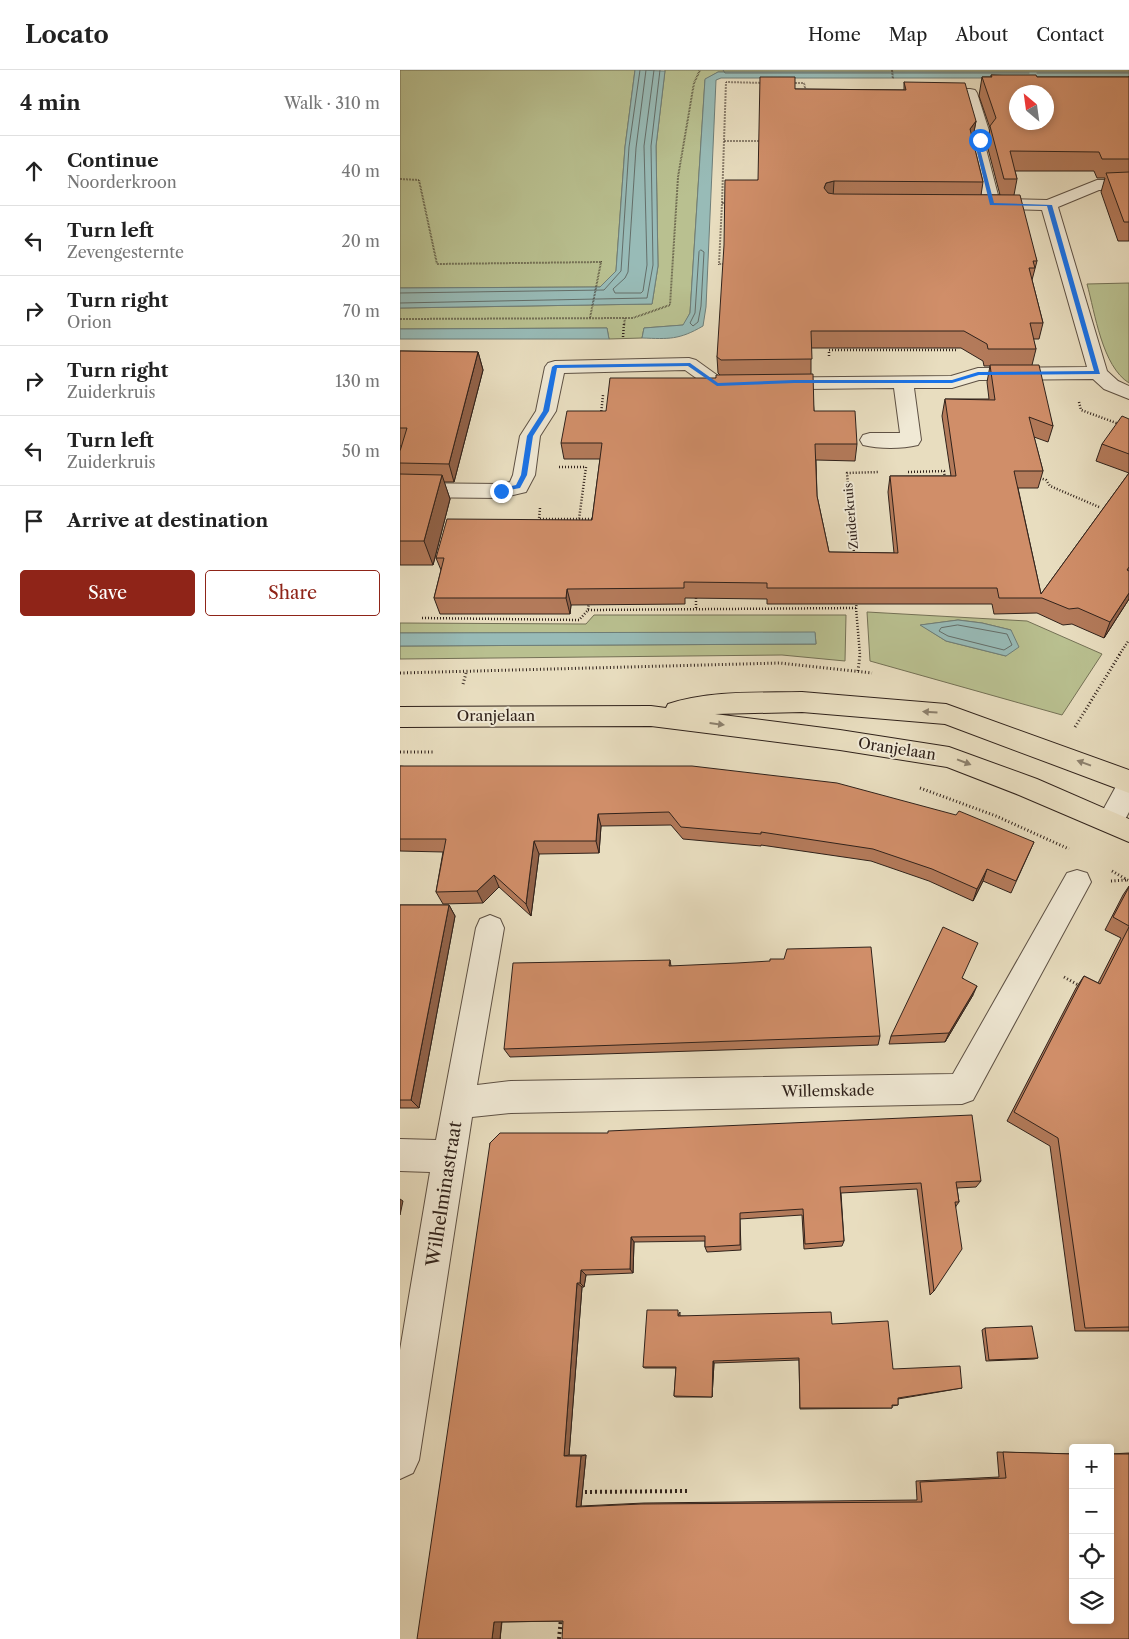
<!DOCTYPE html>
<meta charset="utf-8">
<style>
:root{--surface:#fff;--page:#f2f2f2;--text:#222;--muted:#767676;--line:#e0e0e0;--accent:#8f2418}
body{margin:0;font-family:"Libre Caslon Text",serif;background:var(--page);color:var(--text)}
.controls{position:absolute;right:15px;bottom:15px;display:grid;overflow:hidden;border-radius:5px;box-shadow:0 2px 8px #0003}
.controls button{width:45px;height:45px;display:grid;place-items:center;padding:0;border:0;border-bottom:1px solid var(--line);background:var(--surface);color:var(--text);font:25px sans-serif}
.compass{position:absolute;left:609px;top:15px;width:45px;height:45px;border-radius:50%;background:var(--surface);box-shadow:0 2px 8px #0003;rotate:331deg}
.stop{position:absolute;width:15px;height:15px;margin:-11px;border:4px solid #1a73e8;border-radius:50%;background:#fff}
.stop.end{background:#1a73e8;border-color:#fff;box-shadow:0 1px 5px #0008}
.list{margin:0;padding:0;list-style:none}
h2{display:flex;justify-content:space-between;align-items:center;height:65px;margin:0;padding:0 20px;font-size:21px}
h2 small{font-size:16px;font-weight:400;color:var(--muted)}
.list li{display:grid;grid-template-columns:32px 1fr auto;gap:15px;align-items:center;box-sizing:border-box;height:70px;padding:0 20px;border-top:1px solid var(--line)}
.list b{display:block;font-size:19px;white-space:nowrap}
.list p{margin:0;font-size:16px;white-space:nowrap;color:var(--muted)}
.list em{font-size:16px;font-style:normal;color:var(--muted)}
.actions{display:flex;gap:10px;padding:15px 20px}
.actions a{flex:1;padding:11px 0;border:1px solid var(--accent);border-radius:5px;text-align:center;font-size:18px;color:var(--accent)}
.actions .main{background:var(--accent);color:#fff}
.icon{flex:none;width:28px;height:28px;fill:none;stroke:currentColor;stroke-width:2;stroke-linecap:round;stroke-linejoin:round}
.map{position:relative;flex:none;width:729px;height:1569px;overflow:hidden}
header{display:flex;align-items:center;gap:30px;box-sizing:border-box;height:70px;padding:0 25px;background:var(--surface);border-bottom:1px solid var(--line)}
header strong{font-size:24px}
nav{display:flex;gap:28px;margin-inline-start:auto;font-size:18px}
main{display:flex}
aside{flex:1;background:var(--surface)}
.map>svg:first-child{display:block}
</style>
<header>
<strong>Locato</strong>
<nav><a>Home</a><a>Map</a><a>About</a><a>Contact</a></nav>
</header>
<main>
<aside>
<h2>4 min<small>Walk · 310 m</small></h2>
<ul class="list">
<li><svg class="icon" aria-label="ahead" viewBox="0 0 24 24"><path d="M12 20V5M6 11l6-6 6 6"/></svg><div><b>Continue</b><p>Noorderkroon</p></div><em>40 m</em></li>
<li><svg class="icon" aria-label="left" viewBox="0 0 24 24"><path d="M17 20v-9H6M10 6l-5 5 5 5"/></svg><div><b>Turn left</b><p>Zevengesternte</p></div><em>20 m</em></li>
<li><svg class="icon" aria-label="right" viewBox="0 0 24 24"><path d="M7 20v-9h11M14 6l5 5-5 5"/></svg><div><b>Turn right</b><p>Orion</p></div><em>70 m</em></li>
<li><svg class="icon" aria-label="right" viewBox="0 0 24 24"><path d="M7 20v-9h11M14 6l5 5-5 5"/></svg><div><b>Turn right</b><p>Zuiderkruis</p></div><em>130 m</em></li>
<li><svg class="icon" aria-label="left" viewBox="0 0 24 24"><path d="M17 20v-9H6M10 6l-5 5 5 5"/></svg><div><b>Turn left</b><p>Zuiderkruis</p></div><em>50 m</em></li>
<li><svg class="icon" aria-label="arrive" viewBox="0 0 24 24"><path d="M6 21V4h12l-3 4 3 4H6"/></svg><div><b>Arrive at destination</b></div></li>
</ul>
<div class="actions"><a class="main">Save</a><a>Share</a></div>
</aside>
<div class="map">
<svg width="729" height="1569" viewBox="0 0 729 1569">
<rect width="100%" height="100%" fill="#e8ddbf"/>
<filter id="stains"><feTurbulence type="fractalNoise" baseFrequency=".004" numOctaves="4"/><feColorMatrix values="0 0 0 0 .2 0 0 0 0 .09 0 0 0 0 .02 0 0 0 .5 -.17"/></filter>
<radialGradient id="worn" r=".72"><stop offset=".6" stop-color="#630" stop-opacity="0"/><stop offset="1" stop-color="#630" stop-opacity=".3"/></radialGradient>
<g fill="#b9c090" stroke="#747156" fill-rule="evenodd">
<polygon points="0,0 235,0 225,77 216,201 201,217 0,218"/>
<polygon points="265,0 729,0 729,2 318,2 305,10 290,243 284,255 244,258 242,268 209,269 207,258 0,259 0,238 252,234 258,196 256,76"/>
<path d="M729 213V313C702 296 695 243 687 214Z"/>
<path d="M467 542 627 551 702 584 662 645 470 591ZM558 550 582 553 611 560 606 586 546 571 521 555Z"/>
<polygon points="194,545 446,545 445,591 382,585 0,589 0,576 416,574 415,563 0,563 0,553 186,554"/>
</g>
<g fill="#98bbb7" stroke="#6e7e79">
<polygon points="235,0 265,1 256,76 258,196 252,234 0,238 0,218 200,217 216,201 225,77"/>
<path d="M318 2H729V8H321L316 10 306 237 303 256C279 270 269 269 242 268L244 258 283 255 290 243 305 9Z"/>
<polygon points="207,258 209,269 0,269 0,259"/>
<polygon points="558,550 582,553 611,560 619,577 606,586 546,571 520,555"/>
<polygon points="415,562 416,574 0,576 0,563"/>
</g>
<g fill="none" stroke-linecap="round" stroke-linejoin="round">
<g stroke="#646e69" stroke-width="1">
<polyline points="246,0 236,78 228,202 225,208 213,219 215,223 241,223 243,221 247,195 244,76 254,0"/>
<polyline points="323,0 325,3 629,3"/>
<polyline points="637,3 729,3"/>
<polygon points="301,180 304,182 301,236 298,252 293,256 290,253 295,243 299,182"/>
<polyline points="0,223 204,220 221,201 229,77 240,0"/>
<polyline points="0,233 247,228 253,195 251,76 260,0"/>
<polygon points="558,555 607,564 612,575 604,580 548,566 539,561 541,558"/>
</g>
<defs>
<g id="minor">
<path d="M531 19H570L575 20 577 23 591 67 585 75 599 129 647 130 697 110H729V120H699L658 137 707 301 718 311 729 316V329L704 319 693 309 579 310 552 318H514L521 370 518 375C502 379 479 379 463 375L460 370 463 365 470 363H500L494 318 317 320 310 318 285 300 164 303 156 341 140 366 135 405 126 422 101 428 0 427V413L101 414 110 412 113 405 120 366 136 341 145 297 148 293 155 291 289 288 296 290 321 308 551 306 578 298 687 297 642 140 580 138 578 134 583 130 569 75 575 67 564 27 526 26 524 23 526 20Z"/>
<polygon points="729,706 729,742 720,759 710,762 700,759 697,751 720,709"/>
<polygon points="677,800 687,803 691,812 573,1030 562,1034 111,1043 72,1047 19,1390 13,1403 0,1409 0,1280 30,1102 0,1101 0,1069 36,1070 76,858 80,849 90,845 100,849 104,858 77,1015 111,1011 553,1004 667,803"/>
</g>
<path id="major" d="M402 622 546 634 729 700V723L545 654 402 642 315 644 440 660 549 677 637 709 729 749V772L619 725 547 697 440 680 251 656 0 657V637L251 636 266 638 268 634C311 620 358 623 402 622Z"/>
</defs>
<use href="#minor" stroke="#5e5144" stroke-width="2"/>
<use href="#major" stroke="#30221b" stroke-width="2"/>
<g stroke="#30221b" stroke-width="2" stroke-dasharray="0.5 1" stroke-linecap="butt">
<polyline points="492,0 493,9"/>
<polyline points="392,13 404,13 406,22"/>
<polyline points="362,71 324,71 326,12 364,13"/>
<polyline points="0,109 19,110 37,194 201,192 190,248"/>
<polyline points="322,133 324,71"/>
<polyline points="327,133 322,133 319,194 327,194"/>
<polyline points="0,249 233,248 270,235 278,107 294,13 300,0"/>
<polyline points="224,255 225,248"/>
</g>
<g stroke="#30221b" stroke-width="2.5" stroke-dasharray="1 2" stroke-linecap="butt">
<polyline points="223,267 224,254"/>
<polyline points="429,286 429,280 556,280"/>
<polyline points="679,332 681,340 719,354"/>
<polyline points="201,344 203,325"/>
<polyline points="159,397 186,397 179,449"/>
<polyline points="508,402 544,401 545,409"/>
<polyline points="637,407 646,410 650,416 699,437"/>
<polyline points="140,438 139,449 196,449"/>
<polyline points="454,484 447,403 479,402"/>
<polyline points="296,525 296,540"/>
<polyline points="456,538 460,585"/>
<polyline points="188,540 456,538 457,530"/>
<polyline points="22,548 179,550 188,540 189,531"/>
<polyline points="719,585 729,570"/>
</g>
<g stroke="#30221b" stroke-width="3" stroke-dasharray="1 2.5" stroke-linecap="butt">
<polyline points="458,601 460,584"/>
<polyline points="0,603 380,593 472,603"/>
<polyline points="63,614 66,603"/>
<polyline points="675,657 720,584"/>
<polyline points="0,682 35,682"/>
<polyline points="520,718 596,746 669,779"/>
<polyline points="712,801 729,811"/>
<polyline points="711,811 727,810"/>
<polyline points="664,907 680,916"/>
</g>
<g stroke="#30221b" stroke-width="4" stroke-dasharray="2 3" stroke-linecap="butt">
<polyline points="180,1422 287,1421"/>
<polyline points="159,1569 161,1548"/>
</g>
<use href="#minor" fill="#f0e9d5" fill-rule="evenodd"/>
<use href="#major" fill="#e8ddbf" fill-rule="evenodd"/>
</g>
<g fill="#b37a5a" stroke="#30221b" fill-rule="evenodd">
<path d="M591 5 637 7H729V6V171H718L701 122 705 108H697L694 101H615L617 109 614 125 637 191 632 210 643 253 639 269H633L636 279 632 295 653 356 648 372 634 367 643 401 638 418H618L641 524 729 403 696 391 702 374 729 349V529L704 568 672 554 663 555 637 543 594 544 592 534H367V529L285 528V534L171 535 170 544H40L34 528 41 500 36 488 192 450 200 389H164L161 373 206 341 316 308 320 305 318 303 317 287 358 110 395 19 504 20V12L576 51 573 67 572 68 583 112 581 125H600L587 75 590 58 579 26 582 7H591ZM411 278H561L583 291 584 296H590L587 312 589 329H545L542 346 551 406H490L488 422 494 483 429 482 417 426 416 390 455 391 457 374 414 341 411 304Z"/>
<polygon points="0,281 78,282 83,300 54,412 44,412 50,429 33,495 0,495 0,381 1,376 0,376"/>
<polygon points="0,696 634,772 611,823 583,811 573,831 529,811 471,791 361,775 361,776 283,769 271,755 201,756 199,783 139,784 131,846 99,817 83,833 43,834 36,822 43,782 0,781"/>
<polygon points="729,816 729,1261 675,1261 650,1076 607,1051 676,918 684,906 698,913 721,868 705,860 723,825"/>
<polygon points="0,835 49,835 55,846 19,1038 0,1038"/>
<polygon points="270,890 271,896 480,966 478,975 110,987 104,979"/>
<polygon points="563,908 573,925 545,972 489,974 491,966"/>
<polygon points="90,1073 581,1111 576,1117 557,1118 559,1132 556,1136 534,1221 530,1225 517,1119 441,1123 444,1171 442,1176 404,1179 402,1145 340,1149 341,1180 307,1182 305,1177 305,1171 234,1172 233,1203 186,1205 184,1217 182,1217 169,1385 186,1385 181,1436 244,1433 517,1430 516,1411 599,1407 597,1382 673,1384 710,1550 710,1384 729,1383 729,1569 163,1551 102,1552 100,1569"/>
<polygon points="280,1242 280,1246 432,1254 493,1299 562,1318 498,1329 498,1335 492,1336 492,1338 490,1338 400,1339 399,1290 314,1293 312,1327 276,1327 274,1326 276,1298 245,1298 243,1297"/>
<polygon points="585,1258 638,1288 634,1289 586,1291 582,1260"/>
</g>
<g fill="#92634a" stroke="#30221b">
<polygon points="576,51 573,67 567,75 570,59"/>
<polygon points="434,111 433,127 425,129 424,118 426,113"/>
<polygon points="78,282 83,300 54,412 49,394"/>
<polygon points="42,405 50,429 33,495 24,471"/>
<polygon points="167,519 171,535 170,544 166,528"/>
<polygon points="729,523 729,529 704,568 710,552"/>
<polygon points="198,744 201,756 199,783 196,771"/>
<polygon points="134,771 139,784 131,846 126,834"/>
<polygon points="587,799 583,811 573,831 577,819"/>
<polygon points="94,805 99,817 83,833 77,821"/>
<polygon points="49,835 55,846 19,1038 11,1030"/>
<polygon points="577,916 573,925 545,972 549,963"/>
<polygon points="0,1129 3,1131 0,1145"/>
<polygon points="231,1167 234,1172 233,1203 230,1199"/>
<polygon points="181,1200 186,1205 184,1217 180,1213"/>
<polygon points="177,1213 182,1217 169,1385 164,1386"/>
<polygon points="313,1291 314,1293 312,1327"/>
<polygon points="186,1385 181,1436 176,1437 181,1386"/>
<polygon points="102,1547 100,1569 92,1569 94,1552"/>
</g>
<g fill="#d08e69" stroke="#30221b" fill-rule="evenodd">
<path d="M591 5H636L637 7H729V89H702L699 82 610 81 617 109H604L590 56 596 48 582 7H592ZM616 22H646V52H616Z"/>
<polygon points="360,7 395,7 395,19 506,20 504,12 565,13 576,51 570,59 583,112 434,111 426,113 424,118 428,123 434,124 620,125 637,191 633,191 635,198 629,198 643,253 630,253 636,279 588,279 587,274 564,261 411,261 412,289 321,290 317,287 324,175 325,110 358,110"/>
<polygon points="729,102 729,152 724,152 706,103"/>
<polygon points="0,281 78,282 49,394 0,393 0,381 7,358 0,358"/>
<polygon points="590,295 639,295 653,356 629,347 643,401 614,401 641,524 729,403 729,497 727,500 729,501 729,523 710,552 678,538 669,539 642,528 599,528 597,518 367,518 367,513 284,512 284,518 167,519 166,528 34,528 44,488 36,488 47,449 192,450 202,373 161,373 167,341 206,341 210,308 316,308 316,305 413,304 414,341 455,341 457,374 415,374 417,426 429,482 498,483 490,406 556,406 545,329 595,330"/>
<polygon points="722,346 729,349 729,384 702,374"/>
<polygon points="0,404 42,405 24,471 0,471"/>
<polygon points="0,696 292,696 437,713 556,745 559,741 634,772 616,811 587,799 577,819 532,799 473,779 361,762 361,764 281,757 269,742 198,744 196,771 134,771 126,834 94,805 77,821 36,822 46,769 0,769"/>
<polygon points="729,817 729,856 713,847"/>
<polygon points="0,835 49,835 11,1030 0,1030"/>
<polygon points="543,857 578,873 562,908 577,916 549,963 491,966"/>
<polygon points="729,857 729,1257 685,1258 658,1068 614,1042 684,906 700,914"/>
<polygon points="471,877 480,966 104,979 113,893 270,890 269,896 337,893 370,891 370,889 384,889 387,879"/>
<polygon points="572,1045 581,1111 556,1112 559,1132 555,1132 562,1179 534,1221 521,1113 440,1117 444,1171 405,1174 403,1139 340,1143 340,1175 305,1177 305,1166 231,1167 230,1199 181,1200 180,1213 177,1213 164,1386 181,1386 176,1437 241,1434 522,1432 520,1412 606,1408 603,1382 673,1384 673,1550 710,1550 710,1384 729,1384 729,1569 162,1569 163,1551 94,1552 92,1569 17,1569 90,1073 100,1063 208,1063 208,1061"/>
<polygon points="247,1240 278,1240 278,1246 431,1242 432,1254 488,1251 493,1299 560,1296 562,1318 498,1328 498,1335 492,1335 492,1338 400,1338 399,1288 313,1291 312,1327 274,1326 276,1297 243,1297"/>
<polygon points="632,1256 638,1288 589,1290 585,1258"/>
</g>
<defs><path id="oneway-solid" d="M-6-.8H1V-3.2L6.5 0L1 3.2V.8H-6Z" transform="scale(1.25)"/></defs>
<g fill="#8c806d">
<use href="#oneway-solid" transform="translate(530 642) rotate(-176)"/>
<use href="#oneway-solid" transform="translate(317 654) rotate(7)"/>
<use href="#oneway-solid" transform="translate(564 692) rotate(21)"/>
<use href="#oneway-solid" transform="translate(684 693) rotate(-160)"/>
</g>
<polygon fill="#1a73e8" points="579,69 582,70 579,75 594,133 652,135 700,304 579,305 552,313 394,313 317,316 288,296 157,298 149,341 133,366 127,405 120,418 98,422 98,419 116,415 121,405 127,366 143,341 152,297 155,295 290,293 318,313 394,310 552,310 578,302 694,301 647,136 590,135 575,74"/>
<g text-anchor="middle" stroke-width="4" stroke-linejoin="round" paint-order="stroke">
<g font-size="12" fill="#30221b" stroke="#f0e9d5">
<text transform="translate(451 446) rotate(-95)" y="4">Zuiderkruis</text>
</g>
<g font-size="15" fill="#30221b" stroke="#f0e9d5">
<text x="96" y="651">Oranjelaan</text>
<text transform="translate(497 679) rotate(9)" y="5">Oranjelaan</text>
<text transform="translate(428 1021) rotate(-1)" y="5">Willemskade</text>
</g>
<g font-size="18" fill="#30221b" stroke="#f0e9d5">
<text transform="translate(44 1124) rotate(-81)" y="6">Wilhelminastraat</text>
</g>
</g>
<rect width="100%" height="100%" filter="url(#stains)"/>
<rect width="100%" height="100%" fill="url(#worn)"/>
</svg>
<div class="controls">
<button>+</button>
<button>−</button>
<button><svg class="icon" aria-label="locate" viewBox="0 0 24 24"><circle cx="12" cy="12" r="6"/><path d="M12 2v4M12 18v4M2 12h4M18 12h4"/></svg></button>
<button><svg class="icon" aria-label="layers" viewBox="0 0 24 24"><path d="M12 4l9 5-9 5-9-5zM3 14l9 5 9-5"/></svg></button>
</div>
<svg class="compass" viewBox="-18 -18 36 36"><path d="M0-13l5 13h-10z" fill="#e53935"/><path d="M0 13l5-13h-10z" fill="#767676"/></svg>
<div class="stop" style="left:580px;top:70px"></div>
<div class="stop end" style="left:101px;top:421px"></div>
</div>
</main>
